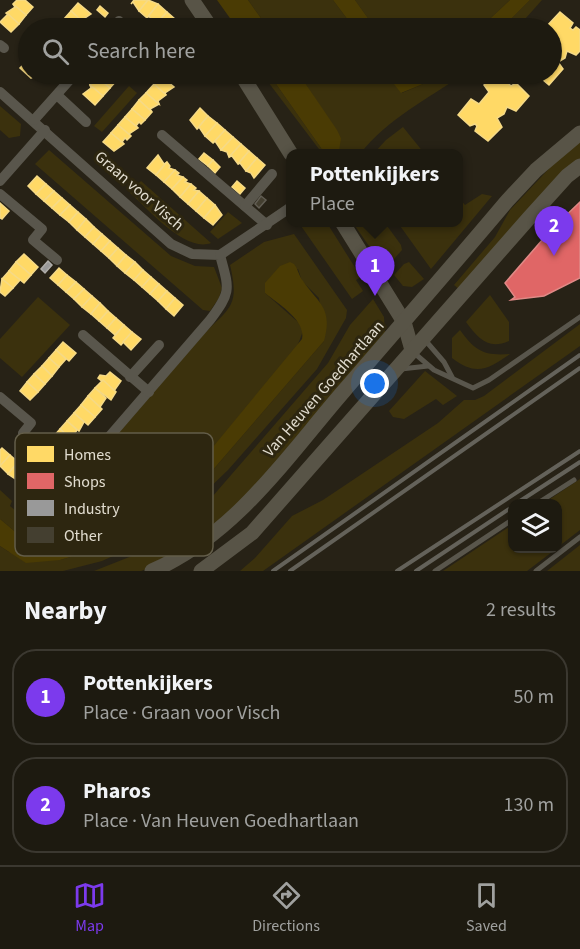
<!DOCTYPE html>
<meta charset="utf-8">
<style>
:root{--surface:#1d1a10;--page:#252319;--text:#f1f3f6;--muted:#a0a19f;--line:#3b3830;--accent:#7c3aed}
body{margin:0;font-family:"Source Sans 3",sans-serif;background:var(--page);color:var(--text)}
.controls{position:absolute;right:18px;bottom:18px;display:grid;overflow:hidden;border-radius:12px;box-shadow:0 2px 4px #0004}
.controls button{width:54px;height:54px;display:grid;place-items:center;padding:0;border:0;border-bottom:2px solid var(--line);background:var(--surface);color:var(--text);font:30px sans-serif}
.you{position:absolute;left:375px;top:384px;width:21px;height:21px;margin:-15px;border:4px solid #fff;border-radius:50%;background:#1a73e8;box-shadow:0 0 0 9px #1a73e833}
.badge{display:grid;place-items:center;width:39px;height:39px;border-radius:50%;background:var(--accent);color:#fff;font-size:20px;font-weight:700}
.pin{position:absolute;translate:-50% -50px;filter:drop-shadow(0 2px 3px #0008)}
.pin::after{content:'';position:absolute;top:32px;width:21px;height:18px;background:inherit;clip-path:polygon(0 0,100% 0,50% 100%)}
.popup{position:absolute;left:286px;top:149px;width:177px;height:78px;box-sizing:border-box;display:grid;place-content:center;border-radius:12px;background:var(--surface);filter:drop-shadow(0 2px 4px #0005);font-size:20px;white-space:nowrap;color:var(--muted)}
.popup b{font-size:22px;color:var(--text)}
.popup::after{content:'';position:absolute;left:50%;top:100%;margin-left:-12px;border:12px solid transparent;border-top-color:var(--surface)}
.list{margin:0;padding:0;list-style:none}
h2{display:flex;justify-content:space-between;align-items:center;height:78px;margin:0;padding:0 24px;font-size:26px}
h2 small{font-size:20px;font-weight:400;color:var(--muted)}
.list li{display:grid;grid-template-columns:39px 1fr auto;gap:18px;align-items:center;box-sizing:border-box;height:96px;margin:0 12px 12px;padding:0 12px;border:2px solid var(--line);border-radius:24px}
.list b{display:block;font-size:22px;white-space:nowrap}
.list p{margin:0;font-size:20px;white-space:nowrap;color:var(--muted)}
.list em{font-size:20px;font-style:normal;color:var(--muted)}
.icon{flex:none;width:33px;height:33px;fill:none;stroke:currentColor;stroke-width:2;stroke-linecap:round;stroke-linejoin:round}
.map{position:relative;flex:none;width:580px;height:571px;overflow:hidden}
.search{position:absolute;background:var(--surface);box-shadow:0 2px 4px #0004;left:18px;right:18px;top:18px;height:66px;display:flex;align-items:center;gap:15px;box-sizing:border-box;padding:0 21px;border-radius:33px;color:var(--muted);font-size:22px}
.sheet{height:294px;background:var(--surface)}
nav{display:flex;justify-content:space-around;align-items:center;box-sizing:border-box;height:84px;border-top:2px solid var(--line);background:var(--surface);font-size:16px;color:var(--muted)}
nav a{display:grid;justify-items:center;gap:3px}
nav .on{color:var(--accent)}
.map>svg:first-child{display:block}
</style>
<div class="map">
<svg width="580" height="571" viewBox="0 0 580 571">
<rect width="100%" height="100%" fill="#272216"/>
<g fill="#3b310d">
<polygon points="248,0 333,0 354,28 268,28"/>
<polygon points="355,0 510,0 480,28 375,28"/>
<polygon points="530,0 542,0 517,28 502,28"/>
<path d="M262 74H269L321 148 341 138 299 74H386L402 93 423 84 438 74H463C427 100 388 118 360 154L322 153Z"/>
<polygon points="129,86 137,93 102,132 94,126"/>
<polygon points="0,106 21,124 20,136 9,138 0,130"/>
<polygon points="403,127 424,153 374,153 386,140"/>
<polygon points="580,141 580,161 460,290 454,285 495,237 510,210 559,158"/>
<polygon points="49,150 171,256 195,266 214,267 222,288 219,298 210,311 203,310 35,164"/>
<path d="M141 181 211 243C186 253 148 209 130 193Z"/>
<polygon points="482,194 492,196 431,269 398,223 459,222 459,198 465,205"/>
<polygon points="228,212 242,223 218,239 210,232"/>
<polygon points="299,223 327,223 361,277 356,280 363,291 352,299"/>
<polygon points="353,223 385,223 401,245 402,250 385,269"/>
<path d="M294 234 347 310 346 318 317 369 228 470 172 524 144 542 102 561 63 571H0V546L9 552 60 560 104 547 165 517 199 486 324 341 319 298 302 281 298 269 265 293 299 323 303 331 297 347 188 477 161 502 114 531 72 543 41 544 25 540 0 519V490L12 501 10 506 37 528 202 336C230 307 240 307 230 265L264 242Z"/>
<polygon points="409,262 424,279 412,287 403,286 394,275 404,264"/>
<path d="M490 295 509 322V341C488 350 479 339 466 322Z"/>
<polygon points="38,297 70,325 22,377 0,358 0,339"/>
<polygon points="373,299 384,317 385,332 251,491 200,537 149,568 141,571 94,571 147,550 199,512 328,363 350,325"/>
<polygon points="580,324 580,346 263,571 240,571 255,558 292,516 323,500 438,423 464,400 475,400 484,396"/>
<path d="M460 330C475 351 484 356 510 354 487 370 476 376 452 358V338Z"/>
<polygon points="425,371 457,396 443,405 436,399 404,419 393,417 389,411"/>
<polygon points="580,479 580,530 558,547 558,503 544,503"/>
<polygon points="512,525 512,548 556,549 527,571 443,571"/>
<polygon points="580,545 580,571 547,571"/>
</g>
<g fill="#4a3b04">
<polygon points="217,0 248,0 268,28 237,28"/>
<polygon points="333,0 355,0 375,28 354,28"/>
<polygon points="510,0 530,0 502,28 480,28"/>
<polygon points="269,74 299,74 337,130 341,138 339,151 327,153 321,148"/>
<polygon points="386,74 438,74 423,84 401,93"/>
<path d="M290 262 294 264C298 269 299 276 303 281 319 304 333 308 324 341L199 486 165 517 104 547 60 560 26 563 0 546V519L25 540 41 544 72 543 115 531 161 502 188 477 302 339C306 320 278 304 265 293V283L280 266Z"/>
</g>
<g fill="#ffd966" stroke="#f6da86" stroke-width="1.5">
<polygon points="17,0 25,0 33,7 26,15 13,4"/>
<polygon points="134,0 148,0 139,11 133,2 131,4"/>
<polygon points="148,0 158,4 147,18 139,11"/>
<polygon points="78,3 91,14 82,20 84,23 71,11"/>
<polygon points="13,4 26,15 19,24 6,13 15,7"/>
<polygon points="158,4 167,12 155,25 149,16 147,18"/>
<polygon points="100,6 108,13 105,17 97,10"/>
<polygon points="71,11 84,23 80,27 78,25 74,28 64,19"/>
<polygon points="167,12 175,19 167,28 159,28 161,26 155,25"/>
<polygon points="560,12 573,23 570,28 573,30 576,27 580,30 580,51 576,55 567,51 565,58 558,62 563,69 549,85 536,74 552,74 552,28 545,28"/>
<polygon points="8,14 19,24 11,32 0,22"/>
<polygon points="64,19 74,28 56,27"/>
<polygon points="28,60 28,74 39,74 31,78 20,68"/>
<polygon points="100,74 109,74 117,80 110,88 97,77"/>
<polygon points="493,74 504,74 512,80 509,84 511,86 516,83 529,96 516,111 507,107 504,114 497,118 502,127 488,141 475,131 477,126 475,124 470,126 458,115 471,99 479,104 489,92 484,85"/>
<polygon points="161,76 174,87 165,93 166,95 154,84"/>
<polygon points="97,77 110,88 103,96 90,85 98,79"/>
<polygon points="154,84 166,95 158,101 159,104 146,93"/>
<polygon points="90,85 103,96 95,105 83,94 91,88"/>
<polygon points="146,93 159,104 150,109 152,112 139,100"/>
<polygon points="139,100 152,112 145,120 132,109"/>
<polygon points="200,108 208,116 197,129 190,120"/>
<polygon points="132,109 145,120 141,124 139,122 136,126 138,128 125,117"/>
<polygon points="208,116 217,123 205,136 199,127 197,129"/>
<polygon points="125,117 138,128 129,134 131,136 118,125"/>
<polygon points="217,123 225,130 213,143 205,136"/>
<polygon points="118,125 131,136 127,140 125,138 122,142 124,144 111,133"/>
<polygon points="225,130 233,137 221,150 215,141 213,143"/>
<polygon points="111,133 124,144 114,151 103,142"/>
<polygon points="233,137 241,144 229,157 227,152 221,150"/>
<polygon points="241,144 249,151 238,164 232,156 229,157"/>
<polygon points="249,151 257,158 246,171 240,163 238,164"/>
<polygon points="204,153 213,160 208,166 199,159"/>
<polygon points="158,155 164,164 167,162 156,175 147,168"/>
<polygon points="257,158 265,165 254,178 251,173 246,171"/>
<polygon points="213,160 220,167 215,173 208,166"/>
<polygon points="167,162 170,166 169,168 175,170 164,182 156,175"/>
<polygon points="175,170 179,173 177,175 183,177 172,189 164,182"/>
<polygon points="37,176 46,184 36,194 28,186"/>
<polygon points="183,177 187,180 185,182 191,184 180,197 172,189"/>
<polygon points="237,181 245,188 240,194 232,187"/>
<polygon points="46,184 54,191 44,201 36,194"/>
<polygon points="191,184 196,188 194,190 199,191 188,204 180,197"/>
<polygon points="54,191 62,198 52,208 44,201"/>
<polygon points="199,191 207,198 196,211 188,204"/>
<polygon points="62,198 70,205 60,215 52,208"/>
<polygon points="207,198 215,205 204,218 196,211"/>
<polygon points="0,203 9,211 2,219 0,218"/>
<polygon points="70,205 78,212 69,222 60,215"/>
<polygon points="215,205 222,215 213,225 204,218"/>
<polygon points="78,212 86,219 77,230 69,222"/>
<polygon points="86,219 94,227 85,237 77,230"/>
<polygon points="94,227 102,234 93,244 85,237"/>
<polygon points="102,234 110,241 101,251 93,244"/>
<polygon points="110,241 118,248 109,258 101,251"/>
<polygon points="118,248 126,255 117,266 109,258"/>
<polygon points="24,254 38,267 31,275 16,262"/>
<polygon points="126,255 135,262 125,273 117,266"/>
<polygon points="16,262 31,275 24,283 9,271"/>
<polygon points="135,262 143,270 134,280 125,273"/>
<polygon points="59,268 67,275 58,285 50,278"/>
<polygon points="143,270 151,277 142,287 134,280"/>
<polygon points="9,271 20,280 13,288 2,279"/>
<polygon points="67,275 76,282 66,292 58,285"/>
<polygon points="151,277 159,284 150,294 142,287"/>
<polygon points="2,279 13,288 5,296 0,292"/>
<polygon points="76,282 84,289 74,299 66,292"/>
<polygon points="159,284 167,291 158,301 150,294"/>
<polygon points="84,289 92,296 82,307 74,299"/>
<polygon points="167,291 175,298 166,309 158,301"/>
<polygon points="92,296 100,303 91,314 82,307"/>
<polygon points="175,298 183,305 174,316 166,309"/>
<polygon points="100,303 108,311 99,321 91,314"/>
<polygon points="108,311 116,318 107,328 99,321"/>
<polygon points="116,318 124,325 115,335 107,328"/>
<polygon points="124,325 132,332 121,345 113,338"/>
<polygon points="132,332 141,339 131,350 123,342"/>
<polygon points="63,342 76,353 69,361 56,350"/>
<polygon points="56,350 66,359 59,367 49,358"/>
<polygon points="49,358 59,367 52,376 42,366"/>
<polygon points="42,366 52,376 45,384 34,374"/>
<polygon points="110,372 121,381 114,391 98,378 100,375 106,376"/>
<polygon points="34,374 45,384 38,392 27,382"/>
<polygon points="103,380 116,392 111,400 95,388"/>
<polygon points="27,382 38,392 30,400 20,391"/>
<polygon points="95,388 106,398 100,407 88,396"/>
<polygon points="88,396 102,409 95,417 81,405"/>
<polygon points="81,405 95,417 88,425 74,413"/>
<polygon points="74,413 84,422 79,431 67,421"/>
<polygon points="67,421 77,430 71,439 60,429"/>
<polygon points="60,429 70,438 64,447 53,437"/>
<polygon points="53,437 63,446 57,456 45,446"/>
<polygon points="2,448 10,455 0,466 0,450"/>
<polygon points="10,455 18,462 8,474 0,466"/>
<polygon points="18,462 26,470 17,480 8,474"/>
</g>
<polygon fill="#e06666" stroke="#e08986" stroke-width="1.5" points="580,202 580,278 544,296 511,300 515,297 505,283 549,232 551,234 558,227 556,225"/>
<polygon fill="#999" stroke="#afada9" stroke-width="1.5" points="48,261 52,265 45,273 41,269"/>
<polygon fill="#443f30" stroke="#625e54" stroke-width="1.5" points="261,196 266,200 259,208 255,204"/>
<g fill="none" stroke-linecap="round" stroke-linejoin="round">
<g stroke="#59564c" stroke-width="5">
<polyline points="425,340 444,362 452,377"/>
<polyline points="413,352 434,370 473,388 489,380 580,317"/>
<polyline points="401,369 428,366"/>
<polyline points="538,503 574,480"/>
<polyline points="435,571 512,520"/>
<polyline points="536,571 580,537"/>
</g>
<g stroke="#59564c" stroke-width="10">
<polyline points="113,28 119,21"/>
<polyline points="0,45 4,48"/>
<path d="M0 92 171 244 192 254 220 255C229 289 232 291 210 320L71 481 24 440 23 433 31 423 0 397"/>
<polyline points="57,95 86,122"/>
<polyline points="34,120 75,74"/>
<polyline points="162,135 267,225"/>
<polyline points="0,181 45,130"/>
<polyline points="0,194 42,229 33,240 57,260"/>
<polyline points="245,206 272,174"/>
<polyline points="220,255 291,207"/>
<polyline points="83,335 149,392"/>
<polyline points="130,377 159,345"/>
<polyline points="37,503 62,474"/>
</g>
<g stroke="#585447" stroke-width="15">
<polyline points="192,0 211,28"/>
<polyline points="241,74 291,154"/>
<polyline points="342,222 404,322 412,350"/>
<path d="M152 571C235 535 286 458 343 392 398 328 453 265 507 201L536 170 580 133"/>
<polyline points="201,571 252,533 529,218 567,176 580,166"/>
</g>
<g stroke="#64625a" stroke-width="4">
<polyline points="517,503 580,462"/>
<polyline points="273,571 580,355"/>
<polyline points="290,571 580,368"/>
<polyline points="397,571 580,451"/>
<polyline points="416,571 512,507"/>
</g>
</g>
<g text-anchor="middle" stroke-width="6" stroke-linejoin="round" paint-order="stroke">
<g font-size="16" fill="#e1dccf" stroke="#2d2610">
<text transform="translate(140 190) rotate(41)" y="6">Graan voor Visch</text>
<text transform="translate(323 388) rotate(-49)" y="6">Van Heuven Goedhartlaan</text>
</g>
</g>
<rect x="15" y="433" width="198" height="123" rx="9" fill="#2d2610" stroke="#635d49" stroke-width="1.5"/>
<rect x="27" y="446" width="27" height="16" fill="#ffd966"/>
<rect x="27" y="473" width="27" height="16" fill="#e06666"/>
<rect x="27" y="500" width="27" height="16" fill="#999"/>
<rect x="27" y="527" width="27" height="16" fill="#443f30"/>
<g font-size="16" fill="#e1dccf">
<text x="64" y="460">Homes</text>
<text x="64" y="487">Shops</text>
<text x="64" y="514">Industry</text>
<text x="64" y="541">Other</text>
</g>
</svg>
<div class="controls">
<button><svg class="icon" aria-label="layers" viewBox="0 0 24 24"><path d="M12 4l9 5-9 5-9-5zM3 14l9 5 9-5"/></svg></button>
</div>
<div class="you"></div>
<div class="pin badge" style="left:375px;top:296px">1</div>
<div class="popup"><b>Pottenkijkers</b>Place</div>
<div class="pin badge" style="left:554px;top:256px">2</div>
<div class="search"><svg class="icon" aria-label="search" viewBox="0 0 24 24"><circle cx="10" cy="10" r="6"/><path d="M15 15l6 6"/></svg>Search here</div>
</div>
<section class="sheet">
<h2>Nearby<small>2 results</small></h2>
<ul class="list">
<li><span class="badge">1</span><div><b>Pottenkijkers</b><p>Place · Graan voor Visch</p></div><em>50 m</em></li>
<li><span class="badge">2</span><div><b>Pharos</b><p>Place · Van Heuven Goedhartlaan</p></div><em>130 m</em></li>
</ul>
</section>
<nav>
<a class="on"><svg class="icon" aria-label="map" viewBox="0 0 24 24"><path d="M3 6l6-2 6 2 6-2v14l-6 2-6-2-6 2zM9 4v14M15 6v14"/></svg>Map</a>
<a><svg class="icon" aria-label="directions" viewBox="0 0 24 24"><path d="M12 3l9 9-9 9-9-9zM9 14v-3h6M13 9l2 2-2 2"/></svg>Directions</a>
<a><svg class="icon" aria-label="saved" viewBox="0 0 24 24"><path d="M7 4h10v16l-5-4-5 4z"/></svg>Saved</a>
</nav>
